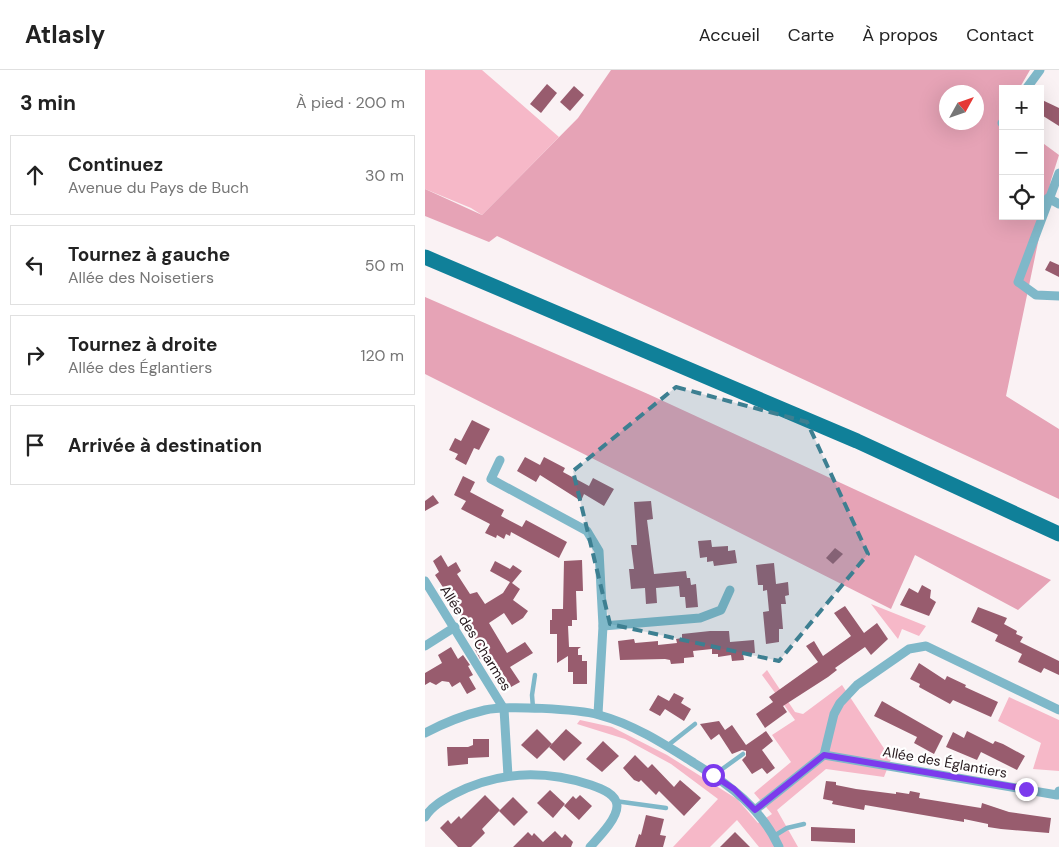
<!DOCTYPE html>
<html lang="fr">
<meta charset="utf-8">
<style>
:root{--surface:#fff;--page:#f2f2f2;--text:#222;--muted:#767676;--line:#e0e0e0}
body{margin:0;font-family:"DM Sans",sans-serif;background:var(--page);color:var(--text)}
.controls{position:absolute;right:15px;top:15px;display:grid;overflow:hidden;border-radius:0px;box-shadow:0 5px 20px #0002}
.controls button{width:45px;height:45px;display:grid;place-items:center;padding:0;border:0;border-bottom:1px solid var(--line);background:var(--surface);color:var(--text);font:25px sans-serif}
.compass{position:absolute;left:514px;top:15px;width:45px;height:45px;border-radius:50%;background:var(--surface);box-shadow:0 5px 20px #0002;rotate:50deg}
.stop{position:absolute;width:15px;height:15px;margin:-11px;border:4px solid #7c3aed;border-radius:50%;background:#fff}
.stop.end{background:#7c3aed;border-color:#fff;box-shadow:0 1px 5px #0008}
.list{margin:0;padding:0;list-style:none}
h2{display:flex;justify-content:space-between;align-items:center;height:65px;margin:0;padding:0 20px;font-size:21px}
h2 small{font-size:16px;font-weight:400;color:var(--muted)}
.list li{display:grid;grid-template-columns:32px 1fr auto;gap:15px;align-items:center;box-sizing:border-box;height:80px;margin:0 10px 10px;padding:0 10px;border:1px solid var(--line);border-radius:0px}
.list b{display:block;font-size:19px;white-space:nowrap}
.list p{margin:0;font-size:16px;white-space:nowrap;color:var(--muted)}
.list em{font-size:16px;font-style:normal;color:var(--muted)}
.icon{flex:none;width:28px;height:28px;fill:none;stroke:currentColor;stroke-width:2;stroke-linecap:round;stroke-linejoin:round}
.map{position:relative;flex:none;width:634px;height:777px;overflow:hidden}
header{display:flex;align-items:center;gap:30px;box-sizing:border-box;height:70px;padding:0 25px;background:var(--surface);border-bottom:1px solid var(--line)}
header strong{font-size:24px}
nav{display:flex;gap:28px;margin-inline-start:auto;font-size:18px}
main{display:flex}
aside{flex:1;background:var(--surface)}
.map>svg:first-child{display:block}
</style>
<header>
<strong>Atlasly</strong>
<nav><a>Accueil</a><a>Carte</a><a>À propos</a><a>Contact</a></nav>
</header>
<main>
<aside>
<h2>3 min<small>À pied · 200 m</small></h2>
<ul class="list">
<li><svg class="icon" aria-label="ahead" viewBox="0 0 24 24"><path d="M12 20V5M6 11l6-6 6 6"/></svg><div><b>Continuez</b><p>Avenue du Pays de Buch</p></div><em>30 m</em></li>
<li><svg class="icon" aria-label="left" viewBox="0 0 24 24"><path d="M17 20v-9H6M10 6l-5 5 5 5"/></svg><div><b>Tournez à gauche</b><p>Allée des Noisetiers</p></div><em>50 m</em></li>
<li><svg class="icon" aria-label="right" viewBox="0 0 24 24"><path d="M7 20v-9h11M14 6l5 5-5 5"/></svg><div><b>Tournez à droite</b><p>Allée des Églantiers</p></div><em>120 m</em></li>
<li><svg class="icon" aria-label="arrive" viewBox="0 0 24 24"><path d="M6 21V4h12l-3 4 3 4H6"/></svg><div><b>Arrivée à destination</b></div></li>
</ul>
</aside>
<div class="map">
<svg width="634" height="777" viewBox="0 0 634 777">
<rect width="100%" height="100%" fill="#faf2f4"/>
<g fill="#f6b8c8">
<polygon points="0,0 57,0 134,67 57,145 46,138 0,119"/>
<polygon points="446,534 501,556 494,566 477,559 473,569"/>
<polygon points="342,600 370,642 378,644 417,615 466,689 459,707 401,699 352,740 373,777 334,777 312,750 285,777 248,777 293,729 246,694 200,669 152,654 155,650 187,657 242,685 312,729 333,753 347,744 329,723 366,692 347,665 370,650 337,605"/>
<polygon points="584,627 634,650 634,701 608,699 616,673 573,651"/>
</g>
<g fill="#e6a3b6" fill-rule="evenodd">
<path d="M186 0H605L594 19H578V146H615V71L634 85 626 110 581 326 634 359V429L72 166 64 172 0 146V119L57 145 153 48ZM522 22H552V52H522Z"/>
<polygon points="0,227 223,324 626,510 593,540 490,485 466,539 0,304"/>
</g>
<g fill="#985c6e">
<polygon points="122,14 132,23 116,43 105,34"/>
<polygon points="149,16 159,25 145,41 135,32"/>
<polygon points="615,29 634,38 634,56 615,44"/>
<polygon points="625,191 634,195 634,207 620,200"/>
<polygon points="47,350 65,359 54,380 49,378 41,395 30,389 33,384 24,380 30,368 36,371"/>
<polygon points="100,387 115,395 119,387 140,398 138,402 164,416 168,408 189,419 179,436 159,424 156,431 115,405 111,412 92,401"/>
<polygon points="38,406 50,412 45,422 79,440 76,446 97,457 101,450 142,472 134,488 86,462 85,466 81,464 79,469 72,465 71,468 60,463 65,454 36,439 41,431 29,425"/>
<polygon points="8,425 14,433 0,441 0,431"/>
<polygon points="226,431 228,449 222,450 229,504 261,501 262,508 265,508 266,515 271,514 273,537 261,538 260,527 255,527 254,516 231,518 232,533 221,534 220,518 206,519 204,499 209,499 206,475 212,475 209,432"/>
<polygon points="286,470 287,477 303,476 303,481 310,480 312,493 289,496 288,491 282,492 282,487 275,488 273,471"/>
<polygon points="410,478 418,484 408,494 401,488"/>
<polygon points="16,485 23,497 31,492 36,501 32,504 45,524 52,522 60,534 78,523 85,512 65,501 70,491 85,499 88,495 97,501 87,513 95,519 88,530 103,541 98,548 87,555 79,543 64,553 82,583 100,572 108,583 85,597 95,612 86,617 77,602 72,605 60,585 55,589 49,578 48,575 53,573 29,534 25,537 19,527 23,525 10,505 14,502 8,491"/>
<polygon points="157,490 158,521 151,521 152,550 147,550 147,556 143,556 144,577 156,577 153,579 153,585 157,585 157,591 162,591 162,614 148,614 148,602 143,602 143,586 132,593 132,564 125,564 125,550 127,550 127,539 138,539 139,491"/>
<polygon points="349,493 351,514 363,512 364,525 360,526 361,534 356,534 358,559 354,559 354,572 341,574 338,542 344,541 342,520 338,521 338,515 333,515 331,495"/>
<polygon points="497,515 506,520 505,528 511,532 504,546 475,535 484,518 493,523"/>
<polygon points="420,536 439,563 452,553 463,569 446,585 440,577 410,598 412,600 403,607 358,636 362,642 340,658 331,644 348,632 344,627 393,592 381,576 389,571 398,586 426,566 409,543"/>
<polygon points="553,537 582,548 579,554 592,561 591,564 598,567 595,572 634,591 634,605 619,598 616,603 593,592 597,584 570,571 573,565 546,552"/>
<polygon points="285,561 304,561 305,572 329,570 330,583 318,584 319,590 307,591 306,585 293,587 293,584 287,584 287,579 268,581 269,587 259,588 259,593 246,594 245,590 240,589 195,590 193,571 209,569 210,573 233,571 233,575 252,573 251,569 257,568 257,564"/>
<polygon points="26,577 33,589 38,585 45,595 43,596 48,605 44,607 51,619 42,624 35,612 27,617 24,612 17,611 11,615 5,612 0,615 0,603 17,593 13,585"/>
<polygon points="494,593 520,610 522,606 541,615 540,617 573,632 566,647 528,630 525,634 494,617 495,614 485,609"/>
<polygon points="249,623 259,628 256,633 266,639 259,651 240,639 235,646 224,640 233,625 244,631"/>
<polygon points="457,631 518,666 509,684 489,673 492,667 449,646"/>
<polygon points="294,651 300,660 307,655 321,675 341,661 348,671 337,680 350,698 342,704 337,698 327,704 317,690 321,686 321,681 317,680 307,684 294,664 286,670 275,654"/>
<polygon points="112,659 127,674 112,689 96,675"/>
<polygon points="141,659 157,673 139,691 124,677"/>
<polygon points="542,661 568,674 570,671 578,674 600,686 592,700 556,682 552,690 521,677 528,662 539,668"/>
<polygon points="48,669 64,669 64,687 43,688 43,694 23,696 22,677 43,677 48,675"/>
<polygon points="178,671 194,686 177,702 161,689"/>
<polygon points="210,685 223,698 227,694 249,717 255,710 276,728 259,746 234,721 231,725 216,710 214,712 209,710 198,698"/>
<polygon points="401,711 411,712 411,715 431,719 471,724 471,722 484,724 485,721 495,723 494,728 556,738 557,733 584,742 626,748 624,763 576,759 563,757 563,754 539,749 539,752 440,735 439,740 407,734 408,731 398,729"/>
<polygon points="125,720 140,734 128,748 112,733"/>
<polygon points="60,725 75,740 57,759 60,763 46,777 33,777 15,758 23,750 26,754 34,746 36,749"/>
<polygon points="155,725 167,736 154,750 139,736 148,726 151,729"/>
<polygon points="88,727 103,742 89,756 74,741"/>
<polygon points="221,745 239,749 235,765 241,766 238,777 210,777 214,764 216,765"/>
<polygon points="386,757 430,759 430,773 386,771"/>
<polygon points="130,761 137,768 140,764 148,772 146,777 88,777 103,762 107,766 109,763 118,772"/>
<polygon points="310,762 325,777 295,777"/>
</g>
<g fill="none" stroke-linecap="round" stroke-linejoin="round">
<g stroke="#7fb8c9" stroke-width="4.5">
<polyline points="108,638 107,625 110,605"/>
<polyline points="242,676 270,654"/>
<polyline points="289,705 318,684"/>
<polyline points="190,731 241,738"/>
<polyline points="349,766 362,758 379,754"/>
</g>
<g stroke="#7fb8c9" stroke-width="9">
<polyline points="601,19 615,0"/>
<polyline points="577,53 578,52"/>
<polyline points="634,103 593,212 611,225 634,226"/>
<polyline points="623,128 634,134"/>
<polyline points="75,390 66,409 162,461 174,481 178,556 173,644"/>
<polyline points="0,511 79,639 83,706"/>
<polyline points="178,556 275,548 296,540 305,520"/>
<polyline points="0,576 30,557"/>
<path d="M0 663C19 653 39 645 60 640 81 635 153 639 174 645 208 654 239 674 269 693 305 715 336 738 354 777"/>
<polyline points="399,685 632,725 634,721"/>
<polyline points="330,740 399,685 409,644 415,633 432,615 484,579 501,576 634,640"/>
<path d="M0 747C7 736 18 730 29 724 73 701 120 700 166 715 175 718 192 724 192 736 192 749 174 767 165 777"/>
</g>
<polyline stroke="#108099" stroke-width="15" points="0,187 432,371 634,464"/>
</g>
<g fill="none" stroke-linecap="round" stroke-linejoin="round">
<polyline stroke="#7c3aed" stroke-width="6" points="288,705 309,719 330,740 399,685 601,719"/>
</g>
<path fill="#3d7f91" fill-opacity="0.2" stroke="#3d7f91" stroke-width="4" stroke-dasharray="10 6" stroke-linejoin="round" d="M251 317 382 352 443 484 354 591 185 554 148 401Z"/>
<g text-anchor="middle" stroke-width="4.5" stroke-linejoin="round" paint-order="stroke">
<g font-size="14" fill="#23161a" stroke="#fff">
<text transform="translate(51 568) rotate(58)" y="5">Allée des Charmes</text>
<text transform="translate(520 692) rotate(10)" y="5">Allée des Églantiers</text>
</g>
</g>
</svg>
<div class="controls">
<button>+</button>
<button>−</button>
<button><svg class="icon" aria-label="locate" viewBox="0 0 24 24"><circle cx="12" cy="12" r="6"/><path d="M12 2v4M12 18v4M2 12h4M18 12h4"/></svg></button>
</div>
<svg class="compass" viewBox="-18 -18 36 36"><path d="M0-13l5 13h-10z" fill="#e53935"/><path d="M0 13l5-13h-10z" fill="#767676"/></svg>
<div class="stop" style="left:288px;top:705px"></div>
<div class="stop end" style="left:601px;top:719px"></div>
</div>
</main>
